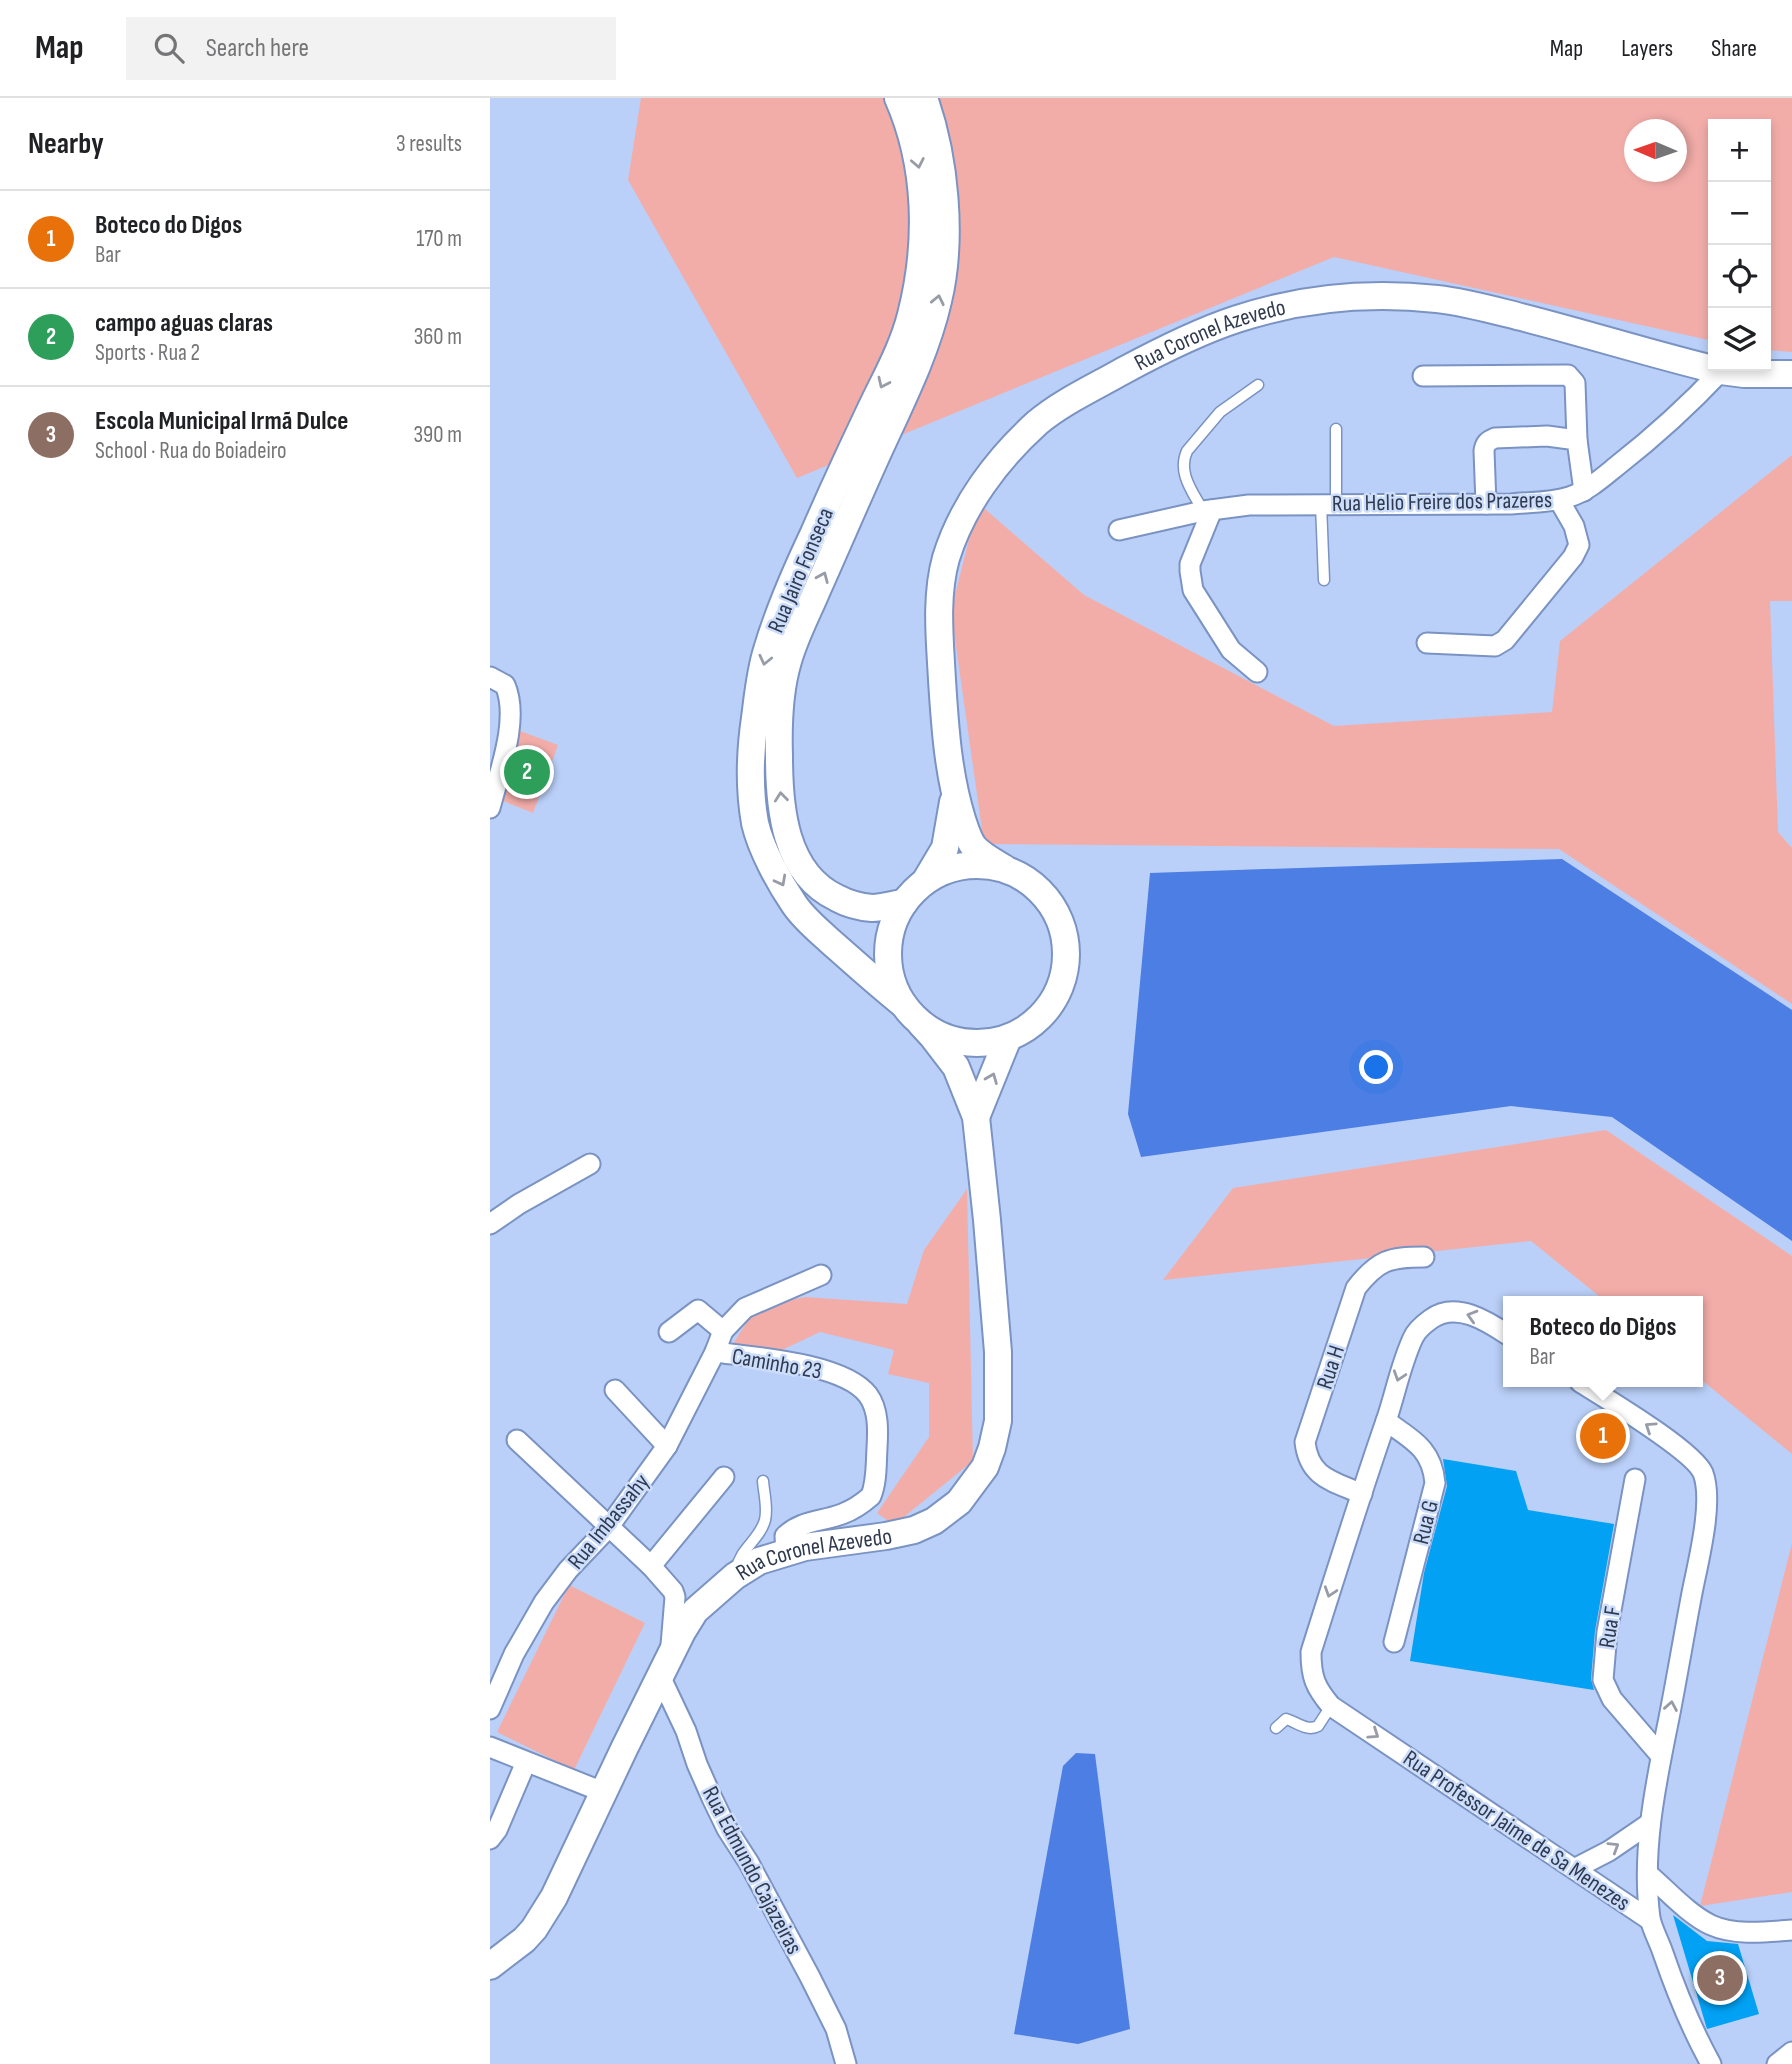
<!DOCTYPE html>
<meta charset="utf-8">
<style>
:root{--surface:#fff;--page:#f2f2f2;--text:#202124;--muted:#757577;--line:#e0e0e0;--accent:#705828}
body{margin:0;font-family:"Sofia Sans Condensed",sans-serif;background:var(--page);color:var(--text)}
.controls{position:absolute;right:21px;top:21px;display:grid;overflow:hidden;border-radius:0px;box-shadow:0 4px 10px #0003}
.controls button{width:63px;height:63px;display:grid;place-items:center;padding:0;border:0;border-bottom:2px solid var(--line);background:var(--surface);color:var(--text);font:35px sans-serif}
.compass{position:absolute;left:1134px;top:21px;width:63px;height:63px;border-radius:50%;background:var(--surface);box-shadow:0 4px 10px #0003;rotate:272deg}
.you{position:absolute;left:887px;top:970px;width:24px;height:24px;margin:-18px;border:5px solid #fff;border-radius:50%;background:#1a73e8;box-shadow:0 0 0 10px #1a73e833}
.badge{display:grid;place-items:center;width:46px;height:46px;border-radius:50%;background:var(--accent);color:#fff;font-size:23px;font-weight:700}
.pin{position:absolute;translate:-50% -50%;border:4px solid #fff;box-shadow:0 2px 7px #0006}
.popup{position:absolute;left:1013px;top:1198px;width:200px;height:91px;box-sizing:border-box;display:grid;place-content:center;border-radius:0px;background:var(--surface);filter:drop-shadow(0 2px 5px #0005);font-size:23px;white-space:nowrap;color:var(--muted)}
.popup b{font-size:26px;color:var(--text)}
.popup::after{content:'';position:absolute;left:50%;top:100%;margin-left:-14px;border:14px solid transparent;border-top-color:var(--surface)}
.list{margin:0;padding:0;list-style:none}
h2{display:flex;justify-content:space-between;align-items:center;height:91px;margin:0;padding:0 28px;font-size:30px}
h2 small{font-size:23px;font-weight:400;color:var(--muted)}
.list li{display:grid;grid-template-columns:46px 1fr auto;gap:21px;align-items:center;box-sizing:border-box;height:98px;padding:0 28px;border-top:2px solid var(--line)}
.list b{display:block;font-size:26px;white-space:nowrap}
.list p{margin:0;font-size:23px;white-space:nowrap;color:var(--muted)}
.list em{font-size:23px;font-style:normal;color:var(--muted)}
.icon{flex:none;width:38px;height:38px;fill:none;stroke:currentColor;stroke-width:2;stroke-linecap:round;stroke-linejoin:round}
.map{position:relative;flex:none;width:1302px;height:1966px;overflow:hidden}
header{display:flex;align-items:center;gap:42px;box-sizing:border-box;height:98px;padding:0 35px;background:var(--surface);border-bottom:2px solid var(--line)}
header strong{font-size:33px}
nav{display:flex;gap:38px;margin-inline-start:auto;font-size:24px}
.search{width:490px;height:63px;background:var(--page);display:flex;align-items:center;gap:18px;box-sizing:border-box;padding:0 24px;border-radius:0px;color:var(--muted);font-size:26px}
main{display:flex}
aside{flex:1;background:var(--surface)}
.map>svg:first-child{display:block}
</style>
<header>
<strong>Map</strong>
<div class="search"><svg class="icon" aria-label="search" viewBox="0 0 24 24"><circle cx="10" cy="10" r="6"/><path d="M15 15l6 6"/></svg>Search here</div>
<nav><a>Map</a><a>Layers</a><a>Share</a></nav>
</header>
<main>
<aside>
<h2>Nearby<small>3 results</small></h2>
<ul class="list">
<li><span class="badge" style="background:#e8710a">1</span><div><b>Boteco do Digos</b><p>Bar</p></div><em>170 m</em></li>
<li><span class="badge" style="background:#2e9e5b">2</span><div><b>campo aguas claras</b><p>Sports · Rua 2</p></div><em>360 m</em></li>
<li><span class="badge" style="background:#8d6e63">3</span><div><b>Escola Municipal Irmã Dulce</b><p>School · Rua do Boiadeiro</p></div><em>390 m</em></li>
</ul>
</aside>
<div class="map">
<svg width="1302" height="1966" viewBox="0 0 1302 1966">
<rect width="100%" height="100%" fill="#bad0f8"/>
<g fill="#f3ada9" fill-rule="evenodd">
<path d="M151 0H1302V254L1276 252V26H1223V243L844 159 307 380 138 82ZM1144 32H1186V74H1144Z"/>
<polygon points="1302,357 1302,503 1280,503 1288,734 1302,750 1302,906 1069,751 494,746 461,513 488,405 594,497 844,628 1062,614 1070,543"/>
<polygon points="30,633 68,647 43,715 8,701"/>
<polygon points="1116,1032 1302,1158 1302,1356 1208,1279 1208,1203 1115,1203 1041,1143 673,1182 743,1090"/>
<polygon points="477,1091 483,1363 404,1427 387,1415 439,1339 439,1285 398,1276 404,1252 330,1234 290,1253 240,1250 267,1209 315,1199 417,1206 434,1152"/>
<polygon points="1302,1445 1302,1794 1210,1808"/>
<polygon points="79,1487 155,1525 84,1672 7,1634"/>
</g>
<g fill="#4c7ee4">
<polygon points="1072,761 1302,912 1302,1143 1122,1019 1021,1008 651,1059 638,1016 660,775"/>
<polygon points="586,1655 605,1656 640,1931 588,1946 524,1936 573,1668"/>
</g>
<g fill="#02a1f4">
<polygon points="1105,1319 1125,1322 1120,1357 1101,1354"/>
<polygon points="953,1361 1026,1373 1038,1412 1124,1426 1105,1533 1101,1581 1104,1592 920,1563 934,1475 957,1388"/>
<polygon points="1183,1817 1217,1843 1248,1846 1269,1916 1217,1931"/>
</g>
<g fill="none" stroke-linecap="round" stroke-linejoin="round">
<defs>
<g id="lane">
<polyline points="831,406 834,482"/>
<polyline points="846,406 846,331"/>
<path d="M713 413C703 394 687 375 697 353L730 314 768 287"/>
<path d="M247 1470C250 1451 270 1441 275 1422 278 1410 274 1396 273 1383"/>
<path d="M786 1630 796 1621C807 1624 817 1634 828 1628L841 1608"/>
</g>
<g id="street">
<polyline points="933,278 1078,277 1085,285 1087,342"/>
<path d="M996 406 994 353C995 345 998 343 1005 340L1057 338 1087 342 1094 393"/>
<polyline points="722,412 700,466 700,473 703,492 741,552 767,574"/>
<path d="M629 432 713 413 759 407 1021 406C1040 404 1060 405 1079 399 1098 393 1113 379 1128 367 1165 338 1199 307 1231 273"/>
<polyline points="937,545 1005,548 1015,542 1083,459 1089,447 1084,428 1069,402"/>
<path d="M0 579 15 587C30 621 9 675 0 710"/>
<polyline points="0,1126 29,1106 100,1066"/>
<polyline points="179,1234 208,1212 233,1233"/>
<path d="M1018 1237C997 1223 966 1203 941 1221 934 1226 926 1233 923 1240 910 1268 905 1298 895 1326 869 1401 845 1478 821 1554 821 1579 825 1589 841 1608L1160 1822"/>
<path d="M225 1254C263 1259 354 1265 378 1297 389 1312 388 1333 387 1350 386 1366 387 1383 381 1398 373 1405 363 1412 352 1416 331 1424 312 1422 295 1438L296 1454"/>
<path d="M1090 1284C1115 1300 1203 1352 1213 1375 1224 1404 1208 1464 1202 1495 1194 1537 1187 1579 1179 1620 1166 1684 1151 1754 1160 1820 1162 1831 1169 1843 1173 1855 1186 1893 1201 1930 1221 1966"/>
<polyline points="125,1292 177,1348"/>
<path d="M896 1323C921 1341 942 1350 945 1385L904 1544"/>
<polyline points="27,1342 161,1468 183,1493 185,1499 181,1547"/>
<polyline points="1145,1381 1117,1534 1113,1582 1122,1601 1171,1658"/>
<path d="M872 1396C843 1383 819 1380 815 1344L866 1190C888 1162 899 1159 934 1159"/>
<polyline points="161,1468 234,1379"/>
<polyline points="170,1578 196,1633 207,1666 222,1700 237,1731 259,1765 320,1879 346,1931 356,1966"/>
<polyline points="0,1611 24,1556 54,1504 78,1472 118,1430 177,1348 225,1254 233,1233 255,1210 331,1177"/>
<polyline points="0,1649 113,1694"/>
<polyline points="0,1741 7,1732 36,1664"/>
<polyline points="1086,1770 1119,1753 1160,1725"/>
<path d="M1158 1776C1178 1793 1198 1816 1221 1827 1245 1838 1277 1834 1302 1832"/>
<polyline points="1287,1966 1302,1954"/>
</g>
<g id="secondary">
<path d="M408 0C438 68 439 146 421 217 412 253 392 286 377 319 359 357 341 396 324 435 306 473 289 511 277 552 270 574 268 597 265 620 260 654 259 691 265 725 271 751 289 784 304 806 314 821 328 832 341 844 365 865 388 886 413 906"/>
<circle cx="487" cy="856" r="89"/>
<path id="s1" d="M514 770C504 764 492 758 484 749 478 741 475 730 472 721 458 676 455 629 452 582 450 543 445 499 456 460 472 408 507 361 547 325 572 304 603 290 631 274 668 254 707 234 747 221 811 200 880 194 947 201 975 204 1003 212 1031 219 1098 236 1164 257 1231 273L1254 276H1302"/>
<polyline points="436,782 455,750 463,704"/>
<path d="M414 805C404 806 393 810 382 810 370 809 358 806 347 800 294 775 289 709 289 658 288 627 289 593 298 563 305 538 318 514 328 490 349 443 369 396 390 350 412 302 436 255 448 203 463 141 455 59 434 0"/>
<polyline points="486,1019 518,940"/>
<path id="s2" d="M0 1868 34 1842 44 1831 64 1799 134 1651 192 1534 205 1513 245 1478 269 1463 315 1449 396 1438 424 1432 444 1423 469 1404 495 1369 502 1350 508 1323V1254L497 1122 486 1019 466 969 443 939 431 926"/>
</g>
</defs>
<use href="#lane" stroke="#7a93c3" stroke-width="13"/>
<use href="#street" stroke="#7a93c3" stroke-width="23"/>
<use href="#secondary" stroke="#7a93c3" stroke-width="30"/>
<use href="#lane" stroke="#fff" stroke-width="10"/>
<use href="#street" stroke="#fff" stroke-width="19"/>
<use href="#secondary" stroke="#fff" stroke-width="26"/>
</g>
<defs><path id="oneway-chevron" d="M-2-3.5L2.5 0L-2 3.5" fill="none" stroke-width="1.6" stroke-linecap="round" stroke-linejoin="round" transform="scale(1.75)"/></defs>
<g stroke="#989ca6">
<use href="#oneway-chevron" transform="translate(428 65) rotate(79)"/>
<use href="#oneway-chevron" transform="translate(448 202) rotate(-78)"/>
<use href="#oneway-chevron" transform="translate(393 285) rotate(115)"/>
<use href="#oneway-chevron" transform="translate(333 479) rotate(-67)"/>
<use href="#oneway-chevron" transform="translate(275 562) rotate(103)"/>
<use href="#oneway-chevron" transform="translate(291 699) rotate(-96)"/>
<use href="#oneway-chevron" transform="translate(291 783) rotate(62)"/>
<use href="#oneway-chevron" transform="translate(502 980) rotate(-68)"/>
<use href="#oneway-chevron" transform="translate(982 1218) rotate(-164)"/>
<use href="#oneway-chevron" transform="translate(909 1278) rotate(108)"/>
<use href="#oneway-chevron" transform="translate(1160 1329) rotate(-146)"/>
<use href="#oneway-chevron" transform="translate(840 1494) rotate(108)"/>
<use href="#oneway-chevron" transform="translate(1181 1608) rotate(-80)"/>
<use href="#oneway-chevron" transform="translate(884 1636) rotate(34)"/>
<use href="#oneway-chevron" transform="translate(1124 1749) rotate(-32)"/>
</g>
<g text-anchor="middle" stroke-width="5" stroke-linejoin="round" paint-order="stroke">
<g font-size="23" fill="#303a4e" stroke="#ccddfb">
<text dy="8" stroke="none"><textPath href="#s1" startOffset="691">Rua Coronel Azevedo</textPath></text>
<text transform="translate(952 403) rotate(-1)" y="8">Rua Helio Freire dos Prazeres</text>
<text transform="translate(310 472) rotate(-67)" y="8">Rua Jairo Fonseca</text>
<text transform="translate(287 1265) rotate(10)" y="8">Caminho 23</text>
<text transform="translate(840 1269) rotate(-72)" y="8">Rua H</text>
<text transform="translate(118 1423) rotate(-51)" y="8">Rua Imbassahy</text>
<text transform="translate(935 1424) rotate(-76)" y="8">Rua G</text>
<text dy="8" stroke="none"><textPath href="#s2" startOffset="551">Rua Coronel Azevedo</textPath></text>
<text transform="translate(1119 1529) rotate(-81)" y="8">Rua F</text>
<text transform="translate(1027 1732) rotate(34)" y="8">Rua Professor Jaime de Sa Menezes</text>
<text transform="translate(263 1772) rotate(62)" y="8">Rua Edmundo Cajazeiras</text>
</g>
</g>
</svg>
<div class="controls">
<button>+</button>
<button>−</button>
<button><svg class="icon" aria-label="locate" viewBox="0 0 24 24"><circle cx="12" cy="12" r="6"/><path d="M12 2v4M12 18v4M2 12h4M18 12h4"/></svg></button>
<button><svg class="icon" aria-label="layers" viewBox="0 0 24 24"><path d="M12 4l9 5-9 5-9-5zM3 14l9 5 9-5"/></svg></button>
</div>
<svg class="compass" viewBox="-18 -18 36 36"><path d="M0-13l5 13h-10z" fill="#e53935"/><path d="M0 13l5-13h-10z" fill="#757577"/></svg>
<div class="you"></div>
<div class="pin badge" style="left:1113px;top:1338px;background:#e8710a">1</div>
<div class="popup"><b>Boteco do Digos</b>Bar</div>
<div class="pin badge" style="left:37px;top:674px;background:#2e9e5b">2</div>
<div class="pin badge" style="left:1230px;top:1880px;background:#8d6e63">3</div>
</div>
</main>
